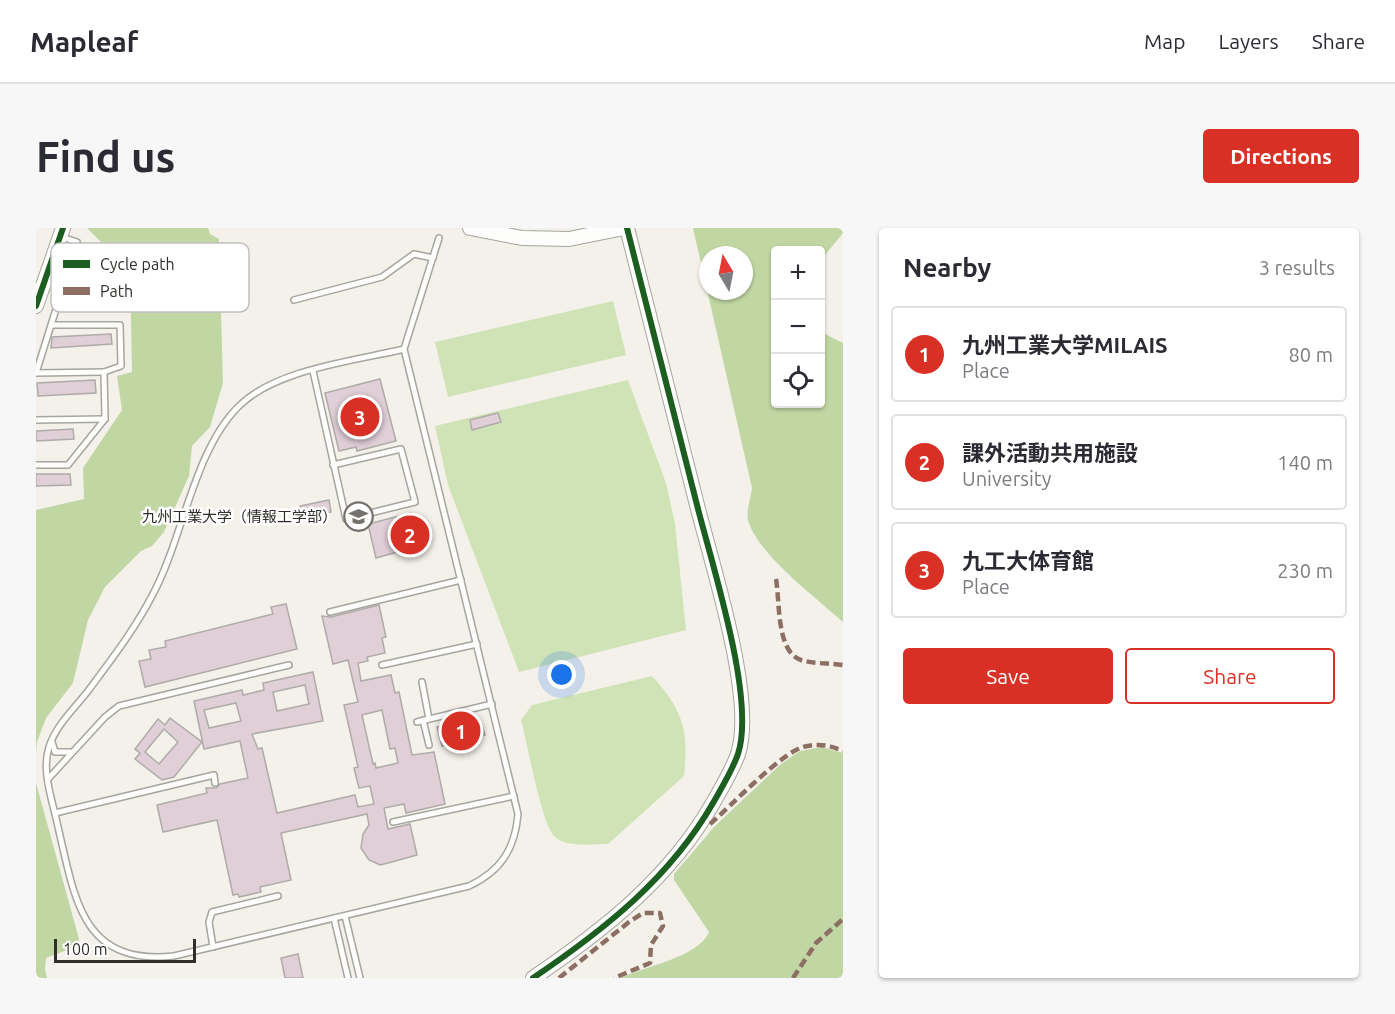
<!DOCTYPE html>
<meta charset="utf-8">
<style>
:root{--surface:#fff;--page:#f7f7f7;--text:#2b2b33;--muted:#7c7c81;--line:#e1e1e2;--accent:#d93025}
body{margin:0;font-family:Ubuntu,"Noto Sans JP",sans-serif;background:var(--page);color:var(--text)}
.controls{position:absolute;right:18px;top:18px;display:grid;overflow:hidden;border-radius:6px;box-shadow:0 2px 4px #0004}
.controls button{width:54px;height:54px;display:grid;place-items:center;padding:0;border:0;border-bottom:2px solid var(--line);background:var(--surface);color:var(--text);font:30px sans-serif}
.compass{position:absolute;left:663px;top:18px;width:54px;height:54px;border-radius:50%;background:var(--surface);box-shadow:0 2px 4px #0004;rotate:350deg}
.scale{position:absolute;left:18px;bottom:15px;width:142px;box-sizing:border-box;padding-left:6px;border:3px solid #302e2a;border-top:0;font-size:16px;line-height:21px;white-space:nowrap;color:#302e2a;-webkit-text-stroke:4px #fff;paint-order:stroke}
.you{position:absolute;left:526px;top:447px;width:21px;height:21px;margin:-15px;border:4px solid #fff;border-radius:50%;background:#1a73e8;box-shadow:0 0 0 9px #1a73e833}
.badge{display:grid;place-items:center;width:39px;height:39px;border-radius:50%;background:var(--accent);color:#fff;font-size:20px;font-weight:700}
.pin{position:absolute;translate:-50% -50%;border:3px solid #fff;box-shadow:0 2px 6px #0006}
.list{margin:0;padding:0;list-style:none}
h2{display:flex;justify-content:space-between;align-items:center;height:78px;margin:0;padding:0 24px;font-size:26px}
h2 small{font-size:20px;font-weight:400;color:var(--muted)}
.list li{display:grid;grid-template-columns:39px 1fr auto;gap:18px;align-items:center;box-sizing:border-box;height:96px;margin:0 12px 12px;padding:0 12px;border:2px solid var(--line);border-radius:6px}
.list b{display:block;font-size:22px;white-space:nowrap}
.list p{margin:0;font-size:20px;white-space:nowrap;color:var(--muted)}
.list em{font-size:20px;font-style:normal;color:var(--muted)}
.actions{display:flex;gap:12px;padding:18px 24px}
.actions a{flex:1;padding:14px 0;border:2px solid var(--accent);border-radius:6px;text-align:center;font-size:21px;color:var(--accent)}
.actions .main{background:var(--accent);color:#fff}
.icon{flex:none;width:33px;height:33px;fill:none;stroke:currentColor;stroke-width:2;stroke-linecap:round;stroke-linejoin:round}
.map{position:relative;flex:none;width:807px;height:750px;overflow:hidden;border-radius:6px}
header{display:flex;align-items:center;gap:36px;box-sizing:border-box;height:84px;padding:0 30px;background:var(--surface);border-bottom:2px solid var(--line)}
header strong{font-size:28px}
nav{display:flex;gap:33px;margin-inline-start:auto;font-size:21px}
.intro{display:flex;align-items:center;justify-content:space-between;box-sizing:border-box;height:144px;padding:0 36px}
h1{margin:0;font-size:42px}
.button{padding:15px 27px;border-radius:6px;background:var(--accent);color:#fff;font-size:21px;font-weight:700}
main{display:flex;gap:36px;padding:0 36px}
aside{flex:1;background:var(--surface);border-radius:6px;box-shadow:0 2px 4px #0004}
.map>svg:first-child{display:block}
</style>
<header>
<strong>Mapleaf</strong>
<nav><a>Map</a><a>Layers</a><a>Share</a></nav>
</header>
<div class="intro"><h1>Find us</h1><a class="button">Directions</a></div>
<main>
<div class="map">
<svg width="807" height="750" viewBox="0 0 807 750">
<rect width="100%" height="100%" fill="#f4f1ea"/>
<g fill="#d0e3b7">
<polygon points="577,73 590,127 412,169 399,114"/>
<polygon points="592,152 630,255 639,296 650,402 483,444 412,257 399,198"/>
<path d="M616 448C647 482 653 502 648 548L572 616C558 616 529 620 518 608 505 594 491 514 485 492L496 477Z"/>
</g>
<g fill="#c1d7a3" fill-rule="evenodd">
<polygon points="51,0 172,0 174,6 183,11 187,155 174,199 156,218 153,248 128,304 116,318 105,323 69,359 52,392 37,455 10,490 1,514 0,524 0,282 48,271 47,240 86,182 81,148 96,144 94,43"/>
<path d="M657 0H807V5L785 32 784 22H740V176H784L785 58C788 74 783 89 787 105L807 115V394C781 370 721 326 712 292 710 283 715 269 716 260ZM672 27H708V63H672Z"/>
<path d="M786 519 807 525V750H585C609 738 663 729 673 704L638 652V646L679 598 745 536 764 523Z"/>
<polygon points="0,555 43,711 39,719 10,730 9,741 11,750 0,750"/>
</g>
<g fill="#e1cfd8" stroke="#aeaba9" stroke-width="1.5" fill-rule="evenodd">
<polygon points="75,106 76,116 15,120 16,109"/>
<polygon points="344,151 360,213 321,223 320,219 303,223 289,165"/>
<polygon points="59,152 60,165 2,168 1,155"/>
<polygon points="462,185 465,194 436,202 434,192"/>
<polygon points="37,201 38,211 0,213 0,203"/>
<polygon points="0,246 34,246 35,257 0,258"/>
<polygon points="293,272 295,284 266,291 264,278"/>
<polygon points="375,285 383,318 340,330 332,296"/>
<polygon points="250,376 261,421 109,459 103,433 115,431 113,422 130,419 129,413 237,386 235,379"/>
<path d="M343 377 350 409 346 410 349 425 331 429 332 433 322 435 325 453 355 447 359 465 363 464 376 527 398 524 409 576 370 585 368 576 348 580 352 601 374 596 381 627 356 634 344 637 333 632 325 620 327 606 333 597 331 586 245 605 255 652 224 659 225 664 203 669 202 666 197 667 181 592 127 604 121 577 171 565 170 560H180L184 556 212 550 204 513 168 521 158 473 206 462 207 467 228 462 227 455 277 444 287 493 216 506 222 521 226 520 241 585 319 567 322 579 338 576 334 558 323 560 318 540 322 539 308 477 322 474 312 432 297 436 286 388 295 389ZM269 457 273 476 241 483 237 464ZM200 475 205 493 173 500 168 482ZM346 482 354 521 359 520 362 535 340 540 339 535 337 536 326 487Z"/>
<polygon points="438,489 441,499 446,497 449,507 406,518 401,499"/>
<path d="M134 490 166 514 138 549 126 552 99 531 104 525 99 521 122 491 129 497ZM128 501 142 514 123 536 109 524Z"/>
<polygon points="262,726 267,750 249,750 245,730"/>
</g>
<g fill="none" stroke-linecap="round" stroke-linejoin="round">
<defs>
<g id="service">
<polyline points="258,72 346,49 378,26 397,30"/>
<path d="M368 121C319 133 240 141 203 178 158 222 147 310 117 366 99 401 75 432 52 463 38 481 20 497 13 519 5 544 17 574 22 599 39 670 45 738 138 728L433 658C465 643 479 621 482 586L368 121 403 10"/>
<polyline points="277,143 310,291 379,274 365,221 297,237"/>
<polyline points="0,145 41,14 26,9"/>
<polyline points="0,145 68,144"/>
<polyline points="0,192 69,191"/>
<polyline points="0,237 32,237 69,191 68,144 85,138 84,97 16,97"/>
<polyline points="294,384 425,352"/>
<polyline points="346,437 441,416"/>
<polyline points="386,454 393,491"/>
<polyline points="387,492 393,517"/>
<polyline points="381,494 456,476"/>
<polyline points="16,514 19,524 34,524"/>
<polyline points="12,551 69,489 83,478 253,437"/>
<polyline points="19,585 178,547 179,555"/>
<polyline points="357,594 478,568"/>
<polyline points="309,688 324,750"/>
<polyline points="298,690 312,750"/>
<polyline points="177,719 173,694 176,684 242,668"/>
</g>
<g id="tertiary">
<polyline points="434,0 486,10 533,11 588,0"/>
<polyline points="0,78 27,0"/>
<path d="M497 750C568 702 634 650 677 575 686 559 696 543 702 526 720 471 676 337 661 277 638 185 614 92 591 0"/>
</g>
</defs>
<use href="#service" stroke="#a6a59f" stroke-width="8"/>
<use href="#tertiary" stroke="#a6a59f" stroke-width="16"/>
<use href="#service" stroke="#fdfdfc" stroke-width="5"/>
<use href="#tertiary" stroke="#fdfdfc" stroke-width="14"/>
<g stroke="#8d6e63" stroke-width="4.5" stroke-dasharray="9 4.5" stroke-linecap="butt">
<path d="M740 351C744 373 740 424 765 432 778 436 793 435 807 437"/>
<path d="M674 596C694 579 745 525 767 519 782 515 793 517 807 523"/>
<polyline points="523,750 593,694 607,685 624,685 627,698 615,717 614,735 578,750"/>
<polyline points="757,750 780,715 807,691"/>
</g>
<defs>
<g id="cycleway">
<polyline points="0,78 27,0"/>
<path d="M497 750C568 702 634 650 677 575 686 559 696 543 702 526 720 471 676 337 661 277 638 185 614 92 591 0"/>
</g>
</defs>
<use href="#cycleway" stroke="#fff" stroke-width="10"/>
<use href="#cycleway" stroke="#1b5e20" stroke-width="6"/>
</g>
<defs>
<symbol id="university-ring" viewBox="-11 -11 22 22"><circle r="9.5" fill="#fff" stroke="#75726d" stroke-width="1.5"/><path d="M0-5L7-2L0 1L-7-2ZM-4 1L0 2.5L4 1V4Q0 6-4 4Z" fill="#75726d"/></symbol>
</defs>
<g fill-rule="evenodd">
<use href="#university-ring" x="306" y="272" width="33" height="33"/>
</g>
<g text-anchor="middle" stroke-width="5" stroke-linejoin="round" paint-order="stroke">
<g font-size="15" fill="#302e2a" stroke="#fff" text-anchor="end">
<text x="301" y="294">九州工業大学（情報工学部）</text>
</g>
</g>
<rect x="15" y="15" width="198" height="69" rx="9" fill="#fff" stroke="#c1c0bf" stroke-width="1.5"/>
<rect x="27" y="32" width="27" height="8" fill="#1b5e20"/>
<rect x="27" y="59" width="27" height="8" fill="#8d6e63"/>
<g font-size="16" fill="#302e2a">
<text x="64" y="42">Cycle path</text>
<text x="64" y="69">Path</text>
</g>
</svg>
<div class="controls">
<button>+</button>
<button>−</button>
<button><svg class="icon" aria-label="locate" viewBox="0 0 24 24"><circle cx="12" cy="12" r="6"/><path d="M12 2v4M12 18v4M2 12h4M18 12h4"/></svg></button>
</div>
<svg class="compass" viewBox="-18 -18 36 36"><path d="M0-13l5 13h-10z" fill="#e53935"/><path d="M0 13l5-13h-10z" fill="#7c7c81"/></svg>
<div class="scale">100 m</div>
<div class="you"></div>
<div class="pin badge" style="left:425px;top:503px">1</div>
<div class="pin badge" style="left:374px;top:307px">2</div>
<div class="pin badge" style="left:324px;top:189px">3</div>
</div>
<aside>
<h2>Nearby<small>3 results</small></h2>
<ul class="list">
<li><span class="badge">1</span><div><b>九州工業大学MILAIS</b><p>Place</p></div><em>80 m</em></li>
<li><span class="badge">2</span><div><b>課外活動共用施設</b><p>University</p></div><em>140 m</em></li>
<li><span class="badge">3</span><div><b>九工大体育館</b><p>Place</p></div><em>230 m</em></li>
</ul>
<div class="actions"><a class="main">Save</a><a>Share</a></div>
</aside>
</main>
